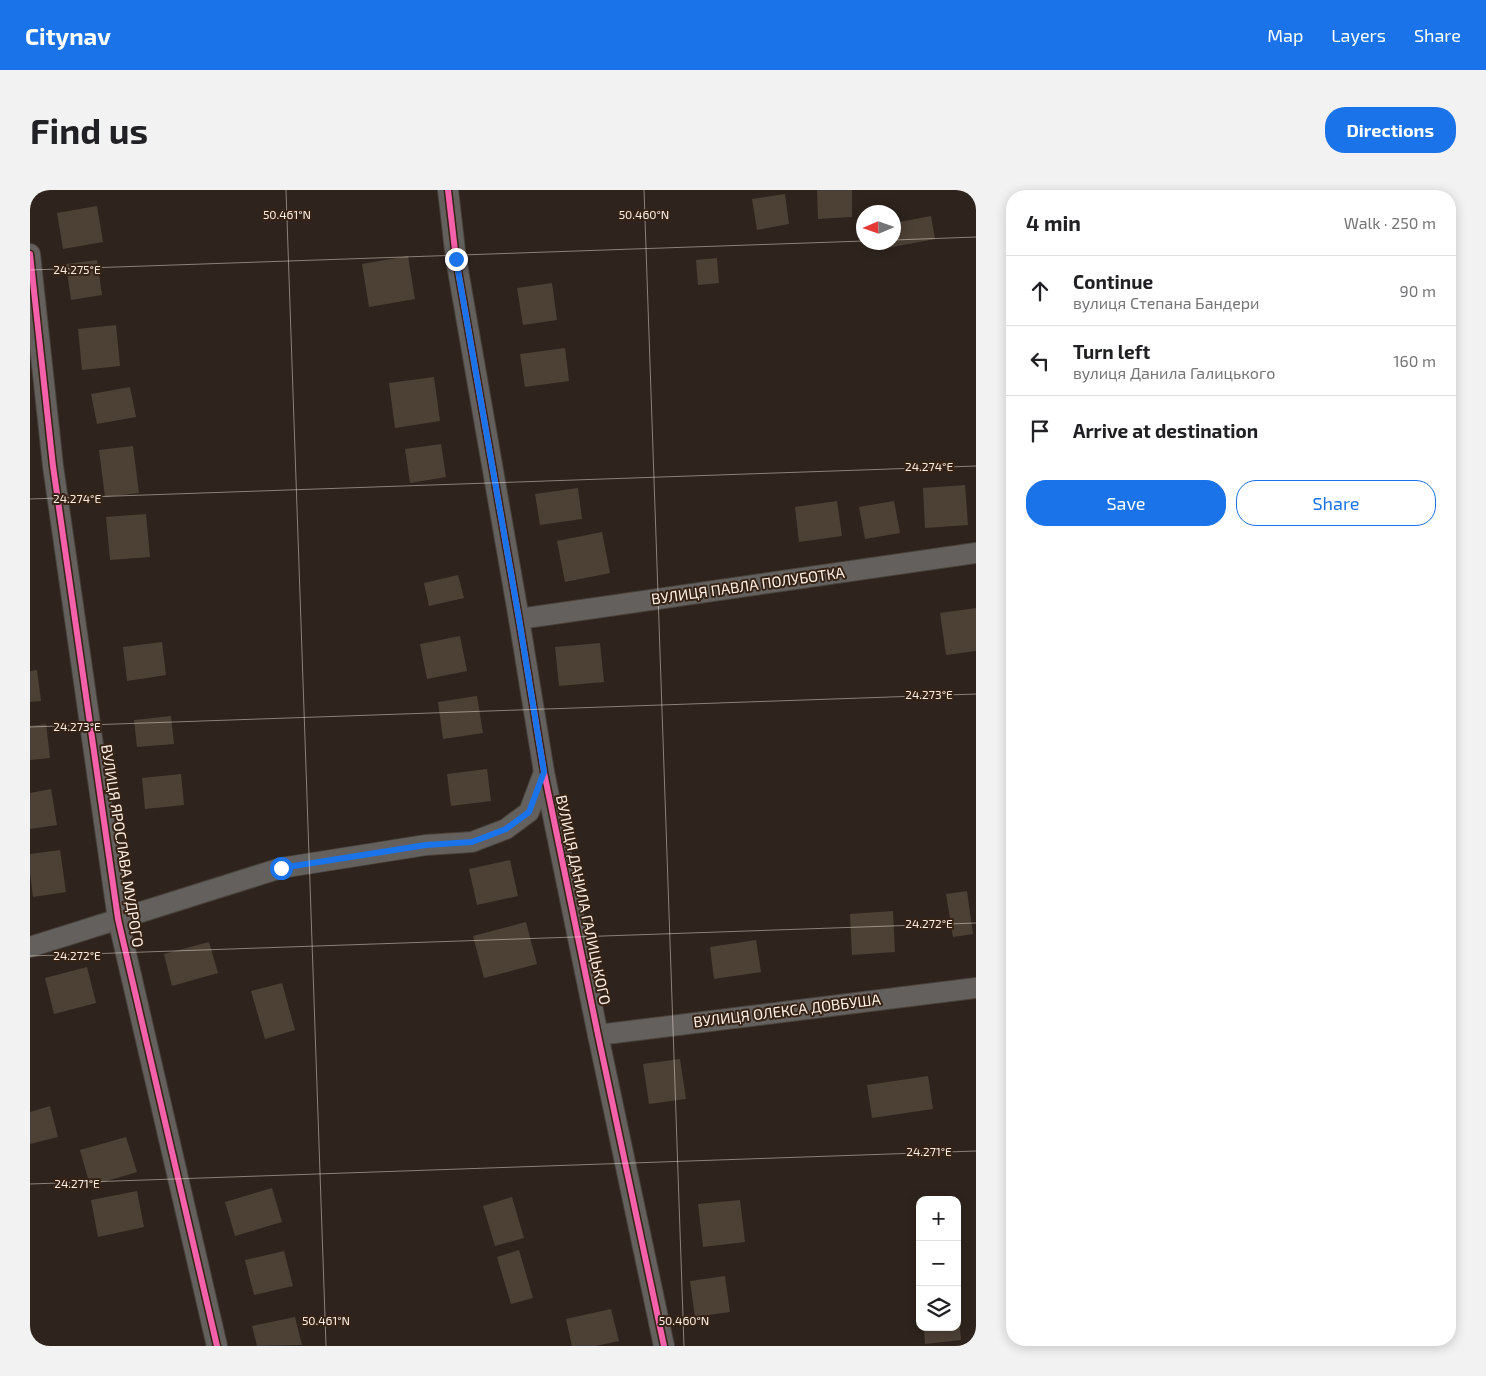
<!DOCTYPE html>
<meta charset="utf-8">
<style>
:root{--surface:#fff;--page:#f2f2f2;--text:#202124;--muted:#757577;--line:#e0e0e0;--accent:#1a73e8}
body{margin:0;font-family:"Exo 2",sans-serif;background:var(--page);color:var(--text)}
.controls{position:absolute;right:15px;bottom:15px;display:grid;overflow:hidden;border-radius:10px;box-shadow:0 2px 12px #0003}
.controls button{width:45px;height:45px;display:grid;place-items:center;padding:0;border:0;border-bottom:1px solid var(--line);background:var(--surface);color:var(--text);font:25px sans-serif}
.compass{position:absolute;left:826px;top:15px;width:45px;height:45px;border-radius:50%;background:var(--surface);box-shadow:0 2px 12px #0003;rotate:268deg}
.stop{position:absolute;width:15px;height:15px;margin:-11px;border:4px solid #1a73e8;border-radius:50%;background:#fff}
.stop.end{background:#1a73e8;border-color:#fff;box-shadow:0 1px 5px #0008}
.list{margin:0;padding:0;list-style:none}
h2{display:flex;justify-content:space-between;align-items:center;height:65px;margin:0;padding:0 20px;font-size:21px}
h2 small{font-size:16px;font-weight:400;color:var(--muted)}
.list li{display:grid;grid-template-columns:32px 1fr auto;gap:15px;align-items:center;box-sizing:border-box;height:70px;padding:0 20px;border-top:1px solid var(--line)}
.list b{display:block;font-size:19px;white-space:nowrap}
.list p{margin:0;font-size:16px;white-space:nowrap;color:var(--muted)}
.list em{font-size:16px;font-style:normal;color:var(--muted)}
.actions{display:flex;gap:10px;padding:15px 20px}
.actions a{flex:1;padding:11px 0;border:1px solid var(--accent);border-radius:20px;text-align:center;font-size:18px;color:var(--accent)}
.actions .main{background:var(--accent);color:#fff}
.icon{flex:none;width:28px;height:28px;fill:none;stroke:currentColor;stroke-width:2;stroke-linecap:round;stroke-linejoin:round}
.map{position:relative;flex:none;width:946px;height:1156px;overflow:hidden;border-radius:20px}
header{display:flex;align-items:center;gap:30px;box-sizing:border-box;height:70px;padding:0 25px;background:var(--accent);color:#fff}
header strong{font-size:24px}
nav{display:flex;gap:28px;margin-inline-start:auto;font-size:18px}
.intro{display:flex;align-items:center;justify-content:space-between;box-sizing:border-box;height:120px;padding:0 30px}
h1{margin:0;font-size:35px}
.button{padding:12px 22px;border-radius:20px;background:var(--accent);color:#fff;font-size:18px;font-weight:700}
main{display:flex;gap:30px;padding:0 30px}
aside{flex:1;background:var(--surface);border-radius:20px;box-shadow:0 2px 12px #0003}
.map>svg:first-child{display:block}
</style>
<header>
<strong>Citynav</strong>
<nav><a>Map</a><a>Layers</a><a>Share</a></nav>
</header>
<div class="intro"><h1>Find us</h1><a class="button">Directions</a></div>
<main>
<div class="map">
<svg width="946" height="1156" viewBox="0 0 946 1156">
<rect width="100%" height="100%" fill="#2e241d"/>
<g fill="#4d4136">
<polygon points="787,0 822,0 822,27 788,29"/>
<polygon points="755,4 759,34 727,40 722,9"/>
<polygon points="67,16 73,52 33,59 27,23"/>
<polygon points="901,26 905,49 857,58 856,52 864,52 864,33"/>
<polygon points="378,66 385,109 339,117 332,74"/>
<polygon points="687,68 689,93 668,95 666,70"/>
<polygon points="67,70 72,105 41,110 36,74"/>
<polygon points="522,93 527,130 493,135 487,98"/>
<polygon points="86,135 90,176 52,180 48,139"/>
<polygon points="535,158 539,191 495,197 490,164"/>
<polygon points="404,187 410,231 365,238 359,193"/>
<polygon points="100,197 106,227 67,234 61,204"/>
<polygon points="411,254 416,287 380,293 375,259"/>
<polygon points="103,256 109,303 75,307 69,260"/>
<polygon points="935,295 938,335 895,338 893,298"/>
<polygon points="548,298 552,329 510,335 505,304"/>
<polygon points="807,311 812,346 769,352 765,317"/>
<polygon points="864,311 870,343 835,349 829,317"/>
<polygon points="116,324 120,367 80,370 76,327"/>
<polygon points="572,342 580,383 535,392 527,351"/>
<polygon points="428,385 434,408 399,416 394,393"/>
<polygon points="946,418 946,461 916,465 910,423"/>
<polygon points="430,446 437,481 397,489 390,454"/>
<polygon points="132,452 136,485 97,491 93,457"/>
<polygon points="570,453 574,492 529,496 525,457"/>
<polygon points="7,480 11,511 0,512 0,481"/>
<polygon points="447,506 453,543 413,549 408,512"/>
<polygon points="141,526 144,554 107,557 104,530"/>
<polygon points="16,534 20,568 0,570 0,536"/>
<polygon points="457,579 461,611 421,616 417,584"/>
<polygon points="151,584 154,615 115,619 112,588"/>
<polygon points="21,599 27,635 0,639 0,603"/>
<polygon points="30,660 36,702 3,707 0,683 0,664"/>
<polygon points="480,670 488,706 447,715 439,679"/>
<polygon points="937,701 943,744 923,747 916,704"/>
<polygon points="863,721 865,762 822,765 820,724"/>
<polygon points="496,732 507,774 454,788 443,746"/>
<polygon points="726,750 731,782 684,789 680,757"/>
<polygon points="179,752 188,783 142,796 134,764"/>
<polygon points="57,777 66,813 24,824 15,788"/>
<polygon points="252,793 265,840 235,849 221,801"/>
<polygon points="650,869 656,909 619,914 613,874"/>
<polygon points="898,886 903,919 842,928 837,895"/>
<polygon points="20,916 28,947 0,954 0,922"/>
<polygon points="96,947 107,982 60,996 50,960"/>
<polygon points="242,998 252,1032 205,1046 195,1012"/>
<polygon points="107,1001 114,1037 68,1047 61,1010"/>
<polygon points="482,1007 494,1048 465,1056 453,1016"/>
<polygon points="710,1010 715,1052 673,1057 668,1014"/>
<polygon points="489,1060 503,1108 481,1114 467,1067"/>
<polygon points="254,1061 263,1096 224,1105 215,1070"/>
<polygon points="695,1086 700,1122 665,1127 660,1091"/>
<polygon points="581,1119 589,1151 566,1156 542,1156 536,1129"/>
<polygon points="265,1127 272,1155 227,1156 222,1136"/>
<polygon points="927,1127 929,1127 931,1150 895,1154 894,1137 927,1137"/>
</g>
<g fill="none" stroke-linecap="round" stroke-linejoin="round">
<defs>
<g id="street">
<polyline points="418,0 426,69 489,429 514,582 568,845 634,1156"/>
<polyline points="0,64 23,276 88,729 187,1156"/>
<polyline points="489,429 946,363"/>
<polyline points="0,757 251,678 396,655 442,652 476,639 499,622 514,582"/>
<polyline points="568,845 946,798"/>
</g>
</defs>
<use href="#street" stroke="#49423b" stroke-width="22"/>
<use href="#street" stroke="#64605e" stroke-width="20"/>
<defs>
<g id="cycleway">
<polyline points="418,0 426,69 489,429 514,582 568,845 634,1156"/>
<polyline points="0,64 23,276 88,729 187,1156"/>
</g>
</defs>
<use href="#cycleway" stroke="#362315" stroke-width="9"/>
<use href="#cycleway" stroke="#f560ab" stroke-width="6"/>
</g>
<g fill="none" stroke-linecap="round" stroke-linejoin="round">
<polyline stroke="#1a73e8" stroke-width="6" points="251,678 396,655 442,652 476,639 499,622 514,582 489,429 426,69"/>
</g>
<path fill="none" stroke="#fef1e7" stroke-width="1" stroke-opacity="0.45" d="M256 0 296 1156M614 0 654 1156M864 50 946 47M0 80 834 51M0 309 946 276M0 537 946 504M0 766 946 733M0 994 946 961"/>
<g text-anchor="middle" stroke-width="4" stroke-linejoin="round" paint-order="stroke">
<g font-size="15" fill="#fef1e7" stroke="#362315">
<text transform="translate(718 396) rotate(-8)" y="5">ВУЛИЦЯ ПАВЛА ПОЛУБОТКА</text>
<text transform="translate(92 656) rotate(81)" y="5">ВУЛИЦЯ ЯРОСЛАВА МУДРОГО</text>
<text transform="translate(553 710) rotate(78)" y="5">ВУЛИЦЯ ДАНИЛА ГАЛИЦЬКОГО</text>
<text transform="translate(757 821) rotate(-7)" y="5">ВУЛИЦЯ ОЛЕКСА ДОВБУША</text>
</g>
</g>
<g font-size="12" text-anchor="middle" fill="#fef1e7" stroke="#362315" stroke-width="4" stroke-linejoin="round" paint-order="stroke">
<text x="257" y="29">50.461°N</text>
<text x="614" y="29">50.460°N</text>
<text x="47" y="84">24.275°E</text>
<text x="899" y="281">24.274°E</text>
<text x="47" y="313">24.274°E</text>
<text x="899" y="509">24.273°E</text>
<text x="47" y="541">24.273°E</text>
<text x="899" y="738">24.272°E</text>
<text x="47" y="770">24.272°E</text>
<text x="899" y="966">24.271°E</text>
<text x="47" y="998">24.271°E</text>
<text x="296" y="1135">50.461°N</text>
<text x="654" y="1135">50.460°N</text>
</g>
</svg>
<div class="controls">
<button>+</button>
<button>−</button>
<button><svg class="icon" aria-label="layers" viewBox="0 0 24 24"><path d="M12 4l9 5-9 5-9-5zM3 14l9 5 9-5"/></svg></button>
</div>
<svg class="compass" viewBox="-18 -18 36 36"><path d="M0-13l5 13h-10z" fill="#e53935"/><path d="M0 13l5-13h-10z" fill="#757577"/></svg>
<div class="stop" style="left:251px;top:678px"></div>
<div class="stop end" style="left:426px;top:69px"></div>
</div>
<aside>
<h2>4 min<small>Walk · 250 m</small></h2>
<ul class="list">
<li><svg class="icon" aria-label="ahead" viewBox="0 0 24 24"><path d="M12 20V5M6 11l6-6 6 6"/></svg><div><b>Continue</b><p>вулиця Степана Бандери</p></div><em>90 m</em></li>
<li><svg class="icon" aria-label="left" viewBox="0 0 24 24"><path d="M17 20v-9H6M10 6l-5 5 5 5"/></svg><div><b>Turn left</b><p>вулиця Данила Галицького</p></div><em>160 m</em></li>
<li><svg class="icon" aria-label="arrive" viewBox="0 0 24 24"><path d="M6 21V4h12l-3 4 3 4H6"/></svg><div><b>Arrive at destination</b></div></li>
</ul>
<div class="actions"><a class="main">Save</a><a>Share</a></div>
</aside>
</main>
